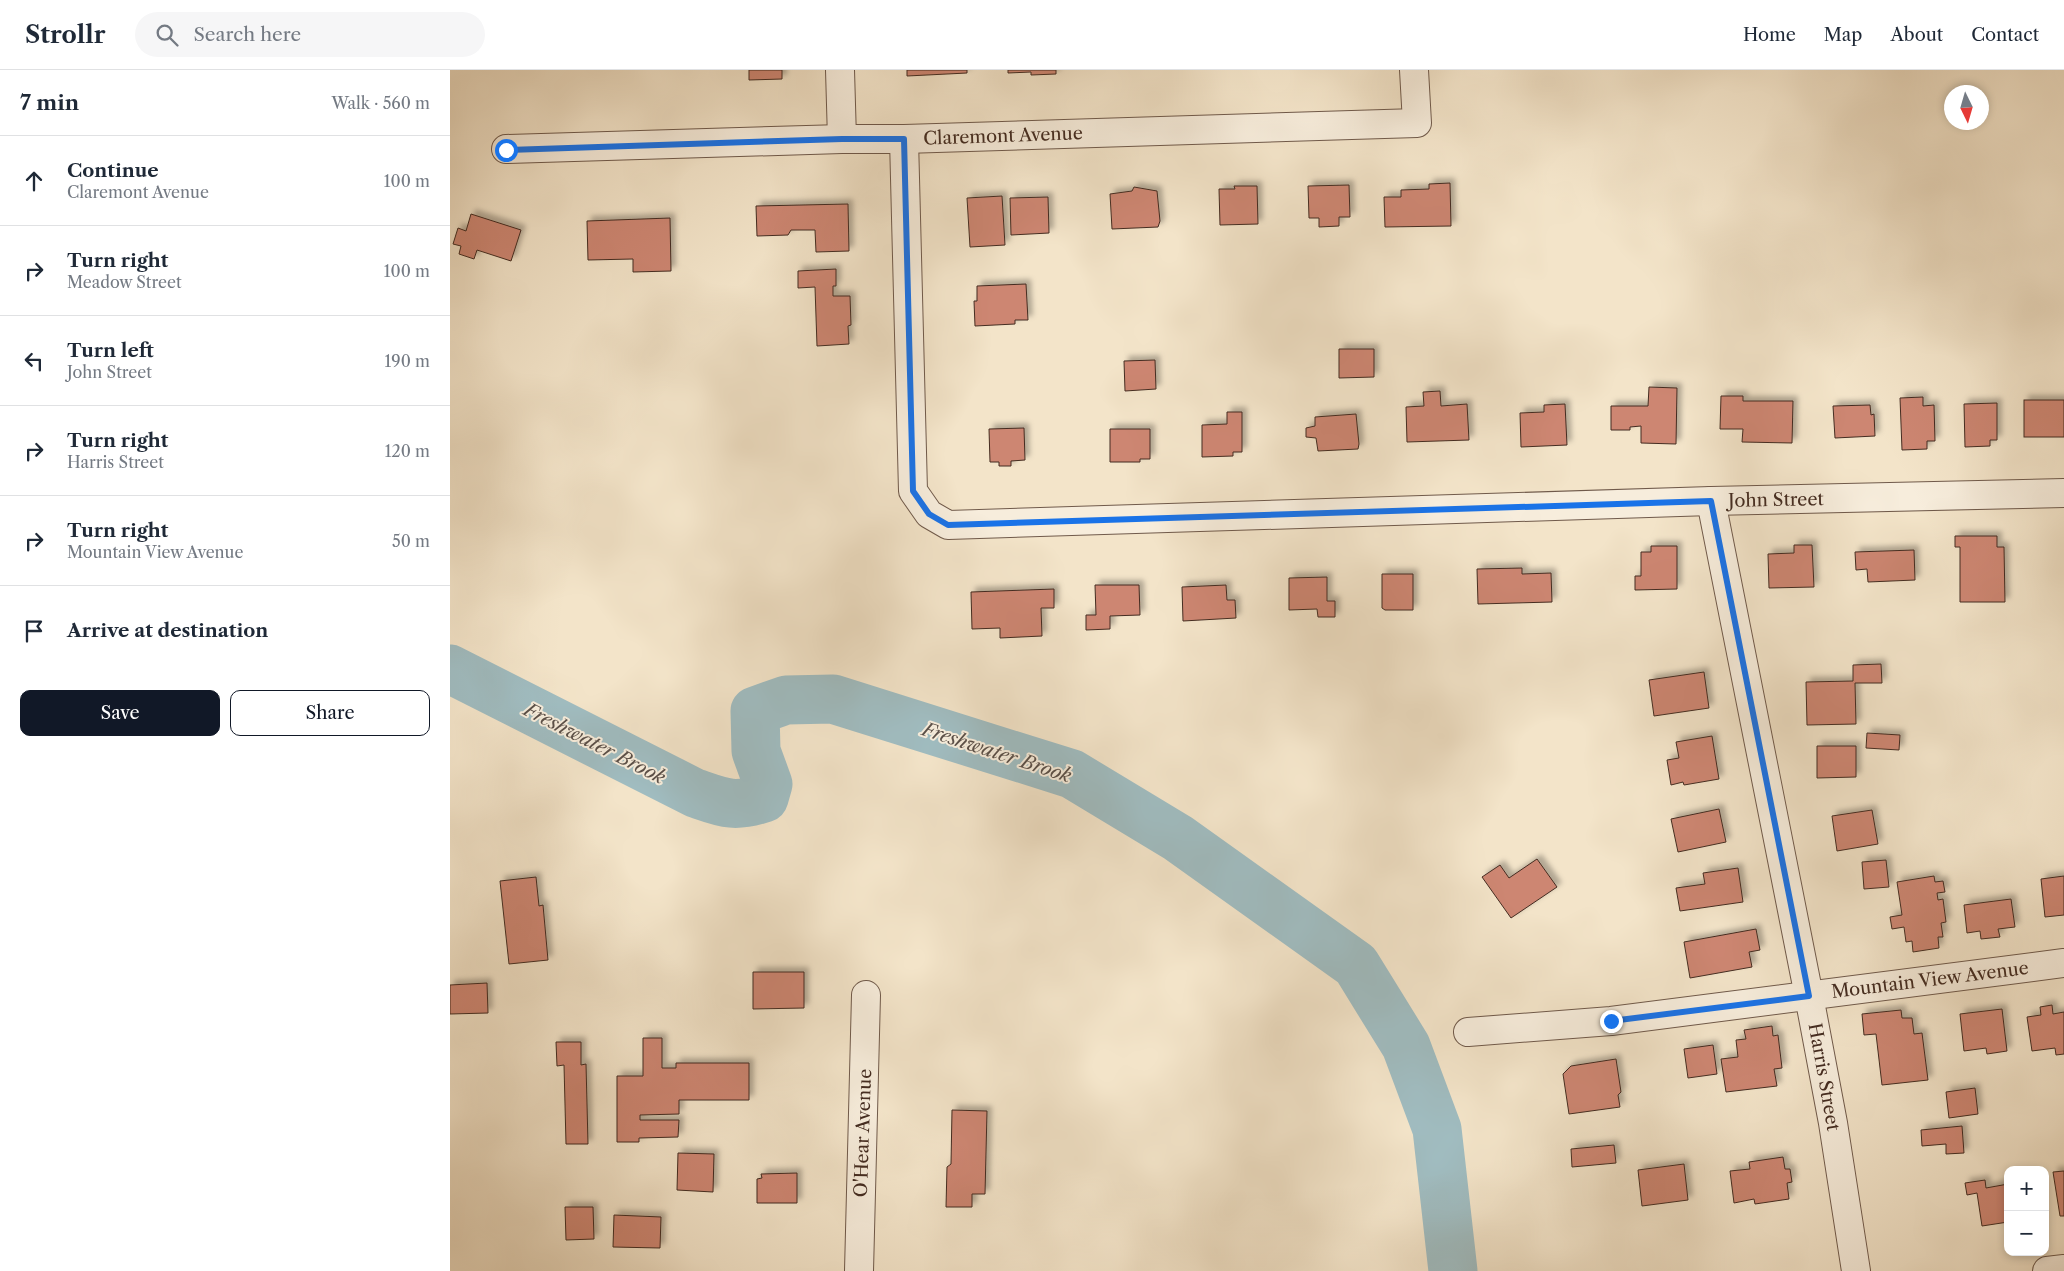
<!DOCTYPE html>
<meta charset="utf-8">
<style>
:root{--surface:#fff;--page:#f6f6f7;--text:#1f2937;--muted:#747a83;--line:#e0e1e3;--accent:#111827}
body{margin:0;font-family:"Libre Caslon Text",serif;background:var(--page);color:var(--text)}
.controls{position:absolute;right:15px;bottom:15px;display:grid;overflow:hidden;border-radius:10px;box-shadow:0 2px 8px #0003}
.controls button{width:45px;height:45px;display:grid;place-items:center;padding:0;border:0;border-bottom:1px solid var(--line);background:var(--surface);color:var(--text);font:25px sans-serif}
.compass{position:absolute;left:1494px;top:15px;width:45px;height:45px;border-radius:50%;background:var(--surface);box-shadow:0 2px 8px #0003;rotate:175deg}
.stop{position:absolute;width:15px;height:15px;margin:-11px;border:4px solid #1a73e8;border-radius:50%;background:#fff}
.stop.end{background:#1a73e8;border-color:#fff;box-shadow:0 1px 5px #0008}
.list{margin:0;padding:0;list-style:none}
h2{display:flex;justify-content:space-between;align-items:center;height:65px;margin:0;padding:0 20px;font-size:21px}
h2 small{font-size:16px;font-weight:400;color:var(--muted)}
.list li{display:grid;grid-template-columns:32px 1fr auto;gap:15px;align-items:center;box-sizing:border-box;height:90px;padding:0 20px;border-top:1px solid var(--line)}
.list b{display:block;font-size:19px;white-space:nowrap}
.list p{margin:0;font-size:16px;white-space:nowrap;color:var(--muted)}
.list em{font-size:16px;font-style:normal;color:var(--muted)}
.actions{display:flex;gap:10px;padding:15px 20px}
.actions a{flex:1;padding:11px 0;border:1px solid var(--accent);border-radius:10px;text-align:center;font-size:18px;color:var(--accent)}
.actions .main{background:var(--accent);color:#fff}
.icon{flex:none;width:28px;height:28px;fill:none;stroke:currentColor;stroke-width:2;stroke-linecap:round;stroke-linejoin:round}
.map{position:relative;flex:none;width:1614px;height:1201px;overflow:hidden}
header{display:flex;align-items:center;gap:30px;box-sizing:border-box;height:70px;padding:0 25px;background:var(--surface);border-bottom:1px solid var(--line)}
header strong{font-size:24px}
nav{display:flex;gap:28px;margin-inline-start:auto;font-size:18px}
.search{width:350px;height:45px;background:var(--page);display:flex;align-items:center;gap:12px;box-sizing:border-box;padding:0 18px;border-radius:28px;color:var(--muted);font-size:19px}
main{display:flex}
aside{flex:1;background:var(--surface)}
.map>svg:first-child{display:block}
</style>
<header>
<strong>Strollr</strong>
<div class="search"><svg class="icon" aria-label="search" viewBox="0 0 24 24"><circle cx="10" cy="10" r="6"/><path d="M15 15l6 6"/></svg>Search here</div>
<nav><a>Home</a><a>Map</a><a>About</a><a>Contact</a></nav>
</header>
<main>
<aside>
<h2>7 min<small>Walk · 560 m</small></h2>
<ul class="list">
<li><svg class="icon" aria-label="ahead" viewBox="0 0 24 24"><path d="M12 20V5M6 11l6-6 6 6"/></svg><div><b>Continue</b><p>Claremont Avenue</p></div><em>100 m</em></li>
<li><svg class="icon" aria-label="right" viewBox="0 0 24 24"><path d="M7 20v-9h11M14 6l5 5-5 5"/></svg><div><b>Turn right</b><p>Meadow Street</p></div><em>100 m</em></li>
<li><svg class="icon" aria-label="left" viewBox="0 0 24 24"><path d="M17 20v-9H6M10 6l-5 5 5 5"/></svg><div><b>Turn left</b><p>John Street</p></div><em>190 m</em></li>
<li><svg class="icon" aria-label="right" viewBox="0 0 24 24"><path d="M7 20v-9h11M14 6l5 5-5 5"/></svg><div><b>Turn right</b><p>Harris Street</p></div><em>120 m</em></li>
<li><svg class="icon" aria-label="right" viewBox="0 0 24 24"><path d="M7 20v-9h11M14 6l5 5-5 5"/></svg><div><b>Turn right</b><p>Mountain View Avenue</p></div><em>50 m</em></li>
<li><svg class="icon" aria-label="arrive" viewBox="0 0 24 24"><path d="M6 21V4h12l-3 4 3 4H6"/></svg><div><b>Arrive at destination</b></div></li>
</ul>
<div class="actions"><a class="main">Save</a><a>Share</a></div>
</aside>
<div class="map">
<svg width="1614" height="1201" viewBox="0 0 1614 1201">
<defs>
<filter id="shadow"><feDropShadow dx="4.5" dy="-4.5" stdDeviation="2.5" flood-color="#0004"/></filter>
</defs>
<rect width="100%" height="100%" fill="#f3e4c9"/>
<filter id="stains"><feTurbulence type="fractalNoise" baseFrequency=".004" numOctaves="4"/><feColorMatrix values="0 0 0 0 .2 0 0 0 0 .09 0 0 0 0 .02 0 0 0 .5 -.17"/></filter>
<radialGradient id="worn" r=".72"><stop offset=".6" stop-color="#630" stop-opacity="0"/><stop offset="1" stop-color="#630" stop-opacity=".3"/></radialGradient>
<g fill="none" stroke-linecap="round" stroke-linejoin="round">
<path stroke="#a0bcc0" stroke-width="49" d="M0 599 245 723C274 733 284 738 314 728L318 714 306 681 305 641 336 630 383 629 622 704 728 768 906 895 956 976 987 1059 1003 1201"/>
</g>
<g fill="#cd8672" stroke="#442c21" filter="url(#shadow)">
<polygon points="299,0 332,0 332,9 299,10"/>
<polygon points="457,0 517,0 517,3 457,6"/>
<polygon points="558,0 606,0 606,4 581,5 581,2 558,3"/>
<polygon points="1000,113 1001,156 935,157 934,127 951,127 951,120 979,119 979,114"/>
<polygon points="899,115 900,147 889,147 889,156 869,157 869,148 859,148 858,116"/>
<polygon points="784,116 807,116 808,154 770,155 769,119 785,119"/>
<polygon points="684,117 707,121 710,151 708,157 662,159 660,124 682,121"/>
<polygon points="552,126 555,175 520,177 517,128"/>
<polygon points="598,127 599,163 561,165 560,128"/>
<polygon points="398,134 399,181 366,182 365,160 341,160 338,165 307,166 306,136"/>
<polygon points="21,144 71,160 61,191 27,180 24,189 9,184 11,176 3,174 8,158 16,161"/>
<polygon points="220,148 221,201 183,202 183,189 138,190 137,151"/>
<polygon points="386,199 386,216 383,216 383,226 400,226 401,255 398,256 399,274 367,276 365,217 348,218 348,201"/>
<polygon points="576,214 578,250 565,250 565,254 525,256 524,231 527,231 527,216"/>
<polygon points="889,279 924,279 924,307 889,308"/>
<polygon points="705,290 706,319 675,321 674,291"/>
<polygon points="1199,317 1227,318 1226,374 1191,373 1191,356 1180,357 1180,360 1161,360 1161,336 1198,336"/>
<polygon points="990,321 991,336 1017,334 1019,370 957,372 956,337 974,336 973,322"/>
<polygon points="1271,326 1293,326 1293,331 1343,331 1342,373 1292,372 1293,359 1270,359"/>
<polygon points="1473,327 1473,336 1484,335 1485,371 1477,371 1477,379 1452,380 1450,328"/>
<rect x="1574" y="330" width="40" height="37"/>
<polygon points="1547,333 1547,370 1540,370 1540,376 1515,377 1514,334"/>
<polygon points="1115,334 1117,375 1071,377 1070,343 1094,342 1094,335"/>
<polygon points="1420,335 1421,345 1424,344 1425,366 1385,368 1383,336"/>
<polygon points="777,342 792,342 792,382 783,382 783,386 752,387 752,355 777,354"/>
<polygon points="906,344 909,374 908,379 868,381 866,368 856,367 856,358 865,356 865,347"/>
<polygon points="574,358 575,390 561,391 561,396 549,396 549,392 540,392 539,359"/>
<polygon points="660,359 700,359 700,389 690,389 690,392 660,392"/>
<polygon points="1505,466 1547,466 1547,477 1554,477 1555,532 1510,532 1510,477 1505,477"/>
<polygon points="1344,475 1362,475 1364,517 1319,518 1318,484 1344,483"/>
<polygon points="1201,476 1227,476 1227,519 1185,520 1185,506 1191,506 1191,482 1201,482"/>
<polygon points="1464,480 1465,510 1418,512 1417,499 1406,500 1405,482"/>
<polygon points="1072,498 1072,504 1101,503 1102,532 1028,534 1027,499"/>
<polygon points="932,504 963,504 963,540 935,540 932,538"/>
<polygon points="877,507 877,531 885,531 885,547 868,547 867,539 839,540 839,508"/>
<polygon points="645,515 689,515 690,545 660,546 660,559 636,560 636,545 646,545"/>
<polygon points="776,515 777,530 785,530 786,548 733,551 732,517"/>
<polygon points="604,519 604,538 591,538 592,566 550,568 550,558 522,559 521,522"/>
<polygon points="1431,594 1432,613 1405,613 1406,654 1357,655 1356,612 1403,611 1403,595"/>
<polygon points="1254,602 1259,638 1204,646 1199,610"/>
<polygon points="1417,663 1450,665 1449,680 1416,678"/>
<polygon points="1262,666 1269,709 1234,715 1233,712 1221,715 1217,690 1229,688 1226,672"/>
<polygon points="1367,676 1406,676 1406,707 1367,708"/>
<polygon points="1269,739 1276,772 1228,782 1221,749"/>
<polygon points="1422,740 1428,774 1387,781 1382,746"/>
<polygon points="1087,789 1107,817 1061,848 1032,807 1050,795 1059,808"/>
<polygon points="1436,790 1439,817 1414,819 1412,792"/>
<polygon points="1288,798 1293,832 1230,841 1226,818 1255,814 1253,803"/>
<polygon points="1484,806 1485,812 1493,811 1495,822 1487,823 1488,830 1493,829 1496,852 1491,853 1493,867 1488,867 1489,878 1463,882 1462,871 1456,872 1454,857 1442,859 1440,847 1452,845 1447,812"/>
<polygon points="1614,806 1614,845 1595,847 1591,809"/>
<polygon points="86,807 89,836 93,835 98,890 59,894 50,811"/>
<polygon points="1561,829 1565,857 1548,859 1550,867 1531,869 1530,861 1517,863 1514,835"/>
<polygon points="1306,859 1310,880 1299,882 1302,897 1240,908 1234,872"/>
<polygon points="303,902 354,902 354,938 303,939"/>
<polygon points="37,913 38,943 0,944 0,915"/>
<polygon points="1602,935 1603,944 1614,942 1614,984 1606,985 1605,978 1582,981 1577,947 1591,945 1590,937"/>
<polygon points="1552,939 1557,981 1537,984 1536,978 1514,981 1510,944"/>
<polygon points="1451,940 1452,948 1462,948 1464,964 1472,963 1478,1010 1432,1015 1426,964 1414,965 1412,944"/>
<polygon points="1322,956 1323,966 1328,965 1332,998 1324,999 1327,1016 1276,1022 1271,989 1288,987 1286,970 1296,969 1294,960"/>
<polygon points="193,968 212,968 212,998 226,998 226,993 299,993 299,1030 229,1030 229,1044 190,1045 190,1050 229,1050 228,1067 189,1068 189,1072 167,1072 167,1006 193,1006"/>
<polygon points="106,972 131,972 131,995 136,994 138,1074 116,1074 114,995 107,996"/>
<polygon points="1263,975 1267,1004 1238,1008 1234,979"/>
<polygon points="1166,989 1171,1022 1168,1025 1170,1037 1119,1044 1113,1004 1121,996"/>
<polygon points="1525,1018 1528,1044 1499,1048 1496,1022"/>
<polygon points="502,1040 537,1041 535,1124 522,1124 522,1137 496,1137 497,1097 501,1094"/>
<polygon points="1512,1056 1514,1083 1496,1084 1496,1074 1472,1076 1471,1060"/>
<polygon points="1164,1075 1166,1093 1122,1097 1121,1079"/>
<polygon points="228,1083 264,1084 263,1122 227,1120"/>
<polygon points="1333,1087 1335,1099 1340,1099 1342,1112 1337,1113 1339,1129 1305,1134 1304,1129 1284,1133 1280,1101 1300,1099 1299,1092"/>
<polygon points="1234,1094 1238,1130 1192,1136 1188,1100"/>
<polygon points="1614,1101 1614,1146 1610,1146 1603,1102"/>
<polygon points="347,1103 347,1133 307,1133 307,1109 312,1108 311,1104"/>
<polygon points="1535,1110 1536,1118 1558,1114 1558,1152 1532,1156 1527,1123 1517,1125 1515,1113"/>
<polygon points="115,1137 143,1137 144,1169 116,1170"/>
<polygon points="164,1145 211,1147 210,1178 163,1177"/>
</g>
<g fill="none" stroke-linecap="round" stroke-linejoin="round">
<defs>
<g id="minor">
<polyline points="390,0 392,69"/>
<polyline points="454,69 463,421 479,444 498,455 1261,431 1614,423"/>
<polyline points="56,79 392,69 454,69 967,53 964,0"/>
<polyline points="1261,431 1359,926 1383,1053 1406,1201"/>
<polyline points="1018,962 1161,951 1614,893"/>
<polyline points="409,1201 416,925"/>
<polyline points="1597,1201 1614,1199"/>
</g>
</defs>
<use href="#minor" stroke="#705a4b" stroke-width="30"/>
<use href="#minor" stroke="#f7eddc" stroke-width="28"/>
</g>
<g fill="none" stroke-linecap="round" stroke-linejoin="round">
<polyline stroke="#1a73e8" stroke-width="6" points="56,80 392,69 454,69 463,421 479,444 498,455 1261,431 1359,926 1161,951"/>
</g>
<g text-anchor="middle" stroke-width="4" stroke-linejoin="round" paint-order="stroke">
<g font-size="18" fill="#442c21" stroke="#f7eddc">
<text transform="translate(553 66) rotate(-2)" y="6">Claremont Avenue</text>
<text transform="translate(1326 430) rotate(-1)" y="6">John Street</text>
<text transform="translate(1480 910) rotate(-7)" y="6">Mountain View Avenue</text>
<text transform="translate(1374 1007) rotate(80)" y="6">Harris Street</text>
<text transform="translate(413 1063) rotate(-88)" y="6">O'Hear Avenue</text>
</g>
<g font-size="19" font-style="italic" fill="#5b5049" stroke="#f7eddc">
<text transform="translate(145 673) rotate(27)" y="7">Freshwater Brook</text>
<text transform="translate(547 682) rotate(18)" y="7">Freshwater Brook</text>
</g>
</g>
<rect width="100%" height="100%" filter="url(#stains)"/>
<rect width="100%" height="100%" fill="url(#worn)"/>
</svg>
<div class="controls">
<button>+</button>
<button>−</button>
</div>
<svg class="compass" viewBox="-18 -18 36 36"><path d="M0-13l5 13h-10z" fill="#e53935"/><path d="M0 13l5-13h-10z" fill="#747a83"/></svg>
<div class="stop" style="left:56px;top:80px"></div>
<div class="stop end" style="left:1161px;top:951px"></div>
</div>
</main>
